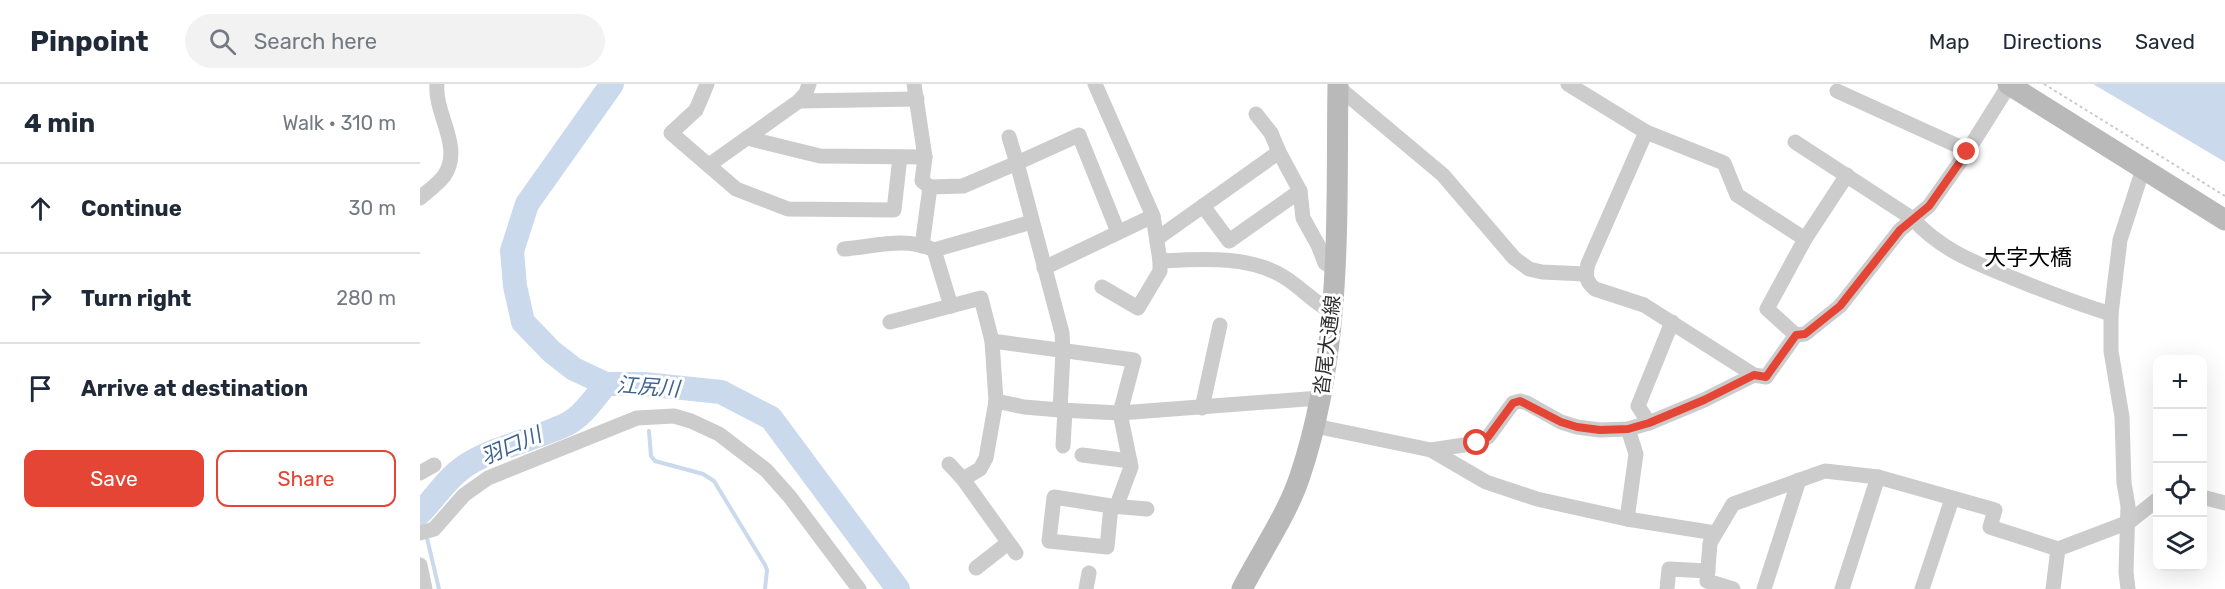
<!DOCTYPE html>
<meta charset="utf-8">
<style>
:root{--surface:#fff;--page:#f2f2f3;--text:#1f2937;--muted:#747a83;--line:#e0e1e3;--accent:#e44534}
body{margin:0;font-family:Rubik,"Noto Sans JP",sans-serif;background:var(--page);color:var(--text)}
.controls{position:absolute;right:18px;bottom:18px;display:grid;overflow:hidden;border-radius:12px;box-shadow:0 6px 24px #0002}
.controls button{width:54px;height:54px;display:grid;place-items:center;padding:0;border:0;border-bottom:2px solid var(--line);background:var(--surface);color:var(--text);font:30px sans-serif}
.stop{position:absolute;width:18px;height:18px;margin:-14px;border:4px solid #e44534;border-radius:50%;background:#fff}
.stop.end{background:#e44534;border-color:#fff;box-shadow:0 2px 6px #0008}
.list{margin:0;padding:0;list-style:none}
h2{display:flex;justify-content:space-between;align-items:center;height:78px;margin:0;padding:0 24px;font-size:26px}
h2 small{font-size:20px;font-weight:400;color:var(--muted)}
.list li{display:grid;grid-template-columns:39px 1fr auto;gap:18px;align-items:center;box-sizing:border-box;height:90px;padding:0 24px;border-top:2px solid var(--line)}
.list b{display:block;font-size:22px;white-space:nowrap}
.list em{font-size:20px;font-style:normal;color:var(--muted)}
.actions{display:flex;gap:12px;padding:18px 24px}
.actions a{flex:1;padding:14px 0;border:2px solid var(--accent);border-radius:12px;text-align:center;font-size:21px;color:var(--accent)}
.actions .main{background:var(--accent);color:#fff}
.icon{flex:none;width:33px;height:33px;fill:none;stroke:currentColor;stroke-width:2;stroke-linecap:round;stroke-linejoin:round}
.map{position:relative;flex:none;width:1805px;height:505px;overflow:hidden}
header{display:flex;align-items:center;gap:36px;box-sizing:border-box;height:84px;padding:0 30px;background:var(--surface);border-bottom:2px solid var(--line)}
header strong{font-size:28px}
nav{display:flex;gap:33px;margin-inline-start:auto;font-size:21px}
.search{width:420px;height:54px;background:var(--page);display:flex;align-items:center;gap:15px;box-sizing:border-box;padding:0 21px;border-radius:33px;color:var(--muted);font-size:22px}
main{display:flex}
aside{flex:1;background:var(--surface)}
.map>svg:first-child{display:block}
</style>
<header>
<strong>Pinpoint</strong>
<div class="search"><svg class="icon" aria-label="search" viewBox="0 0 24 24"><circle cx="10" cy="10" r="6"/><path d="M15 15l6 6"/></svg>Search here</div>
<nav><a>Map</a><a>Directions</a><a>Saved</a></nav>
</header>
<main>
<aside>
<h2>4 min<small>Walk · 310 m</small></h2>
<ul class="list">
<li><svg class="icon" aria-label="ahead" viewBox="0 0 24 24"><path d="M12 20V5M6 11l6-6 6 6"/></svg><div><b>Continue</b></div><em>30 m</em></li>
<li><svg class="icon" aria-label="right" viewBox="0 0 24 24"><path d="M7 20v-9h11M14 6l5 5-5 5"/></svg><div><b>Turn right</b></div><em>280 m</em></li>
<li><svg class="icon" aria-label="arrive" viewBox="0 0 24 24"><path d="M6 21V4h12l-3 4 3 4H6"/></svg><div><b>Arrive at destination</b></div></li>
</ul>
<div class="actions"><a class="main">Save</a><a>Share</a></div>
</aside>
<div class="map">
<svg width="1805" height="505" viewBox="0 0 1805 505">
<rect width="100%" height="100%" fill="#fff"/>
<polygon fill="#cad9ec" points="1673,0 1805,0 1805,78 1795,72"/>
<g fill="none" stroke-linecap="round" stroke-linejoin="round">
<g stroke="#cad9ec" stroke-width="4">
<polyline points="229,347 231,372 235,377 283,390 294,397 345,481 347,486 345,505"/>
<polyline points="1,428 5,443"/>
<polyline points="6,450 19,505"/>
</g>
<g stroke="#cad9ec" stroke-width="24">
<polyline points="192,0 107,120 92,167 95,202 103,238 132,268 154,285 186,300 224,300 301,308 351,334 478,505"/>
<path d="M0 429C15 414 27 394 45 382 76 362 114 356 147 340 163 332 175 313 186 300"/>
</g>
<polyline stroke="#ccc" stroke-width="2" stroke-dasharray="3 3" stroke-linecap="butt" points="1624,0 1805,112"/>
<g stroke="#ccc" stroke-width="15">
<polyline points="287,0 276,26 251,49 316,105 368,125 474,126 480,73"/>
<path d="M675 0 733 132 740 177C780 175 829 171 864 193 882 204 895 220 914 229"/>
<polyline points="1148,0 1226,48"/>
<polyline points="918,3 1023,91 1094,174 1109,185 1122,188 1165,190"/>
<polyline points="1417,7 1538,62 1547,68"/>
<polyline points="379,17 497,15"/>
<polyline points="836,30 851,49 859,68 880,107 883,134 898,161 905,179 915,185"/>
<polyline points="589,53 597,79 659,51 698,148"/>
<polyline points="327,54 400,72 505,73 494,0"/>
<path d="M1375 58 1493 135C1522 167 1556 179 1595 195 1627 208 1658 220 1691 230"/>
<polyline points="505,73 502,97 510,103 543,102 597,79 642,249 643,268 640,326 700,329 900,314"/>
<polyline points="289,81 379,17 386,9 389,0"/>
<path d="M0 114C8 107 18 100 24 92 44 63 14 30 17 0"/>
<polyline points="783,122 809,157 880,107"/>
<polyline points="738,154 859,68"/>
<path d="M1385 155 1317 111 1304 79 1226 48 1168 180C1165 191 1166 198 1175 205L1224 221 1334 291 1346 293 1376 251 1385 250 1420 222 1480 146 1509 122 1547 68 1589 1"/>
<polyline points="502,162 510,103"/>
<path d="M424 165C453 163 486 152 514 166L531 222"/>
<polyline points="514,166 612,138"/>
<polyline points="624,184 733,132"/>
<polyline points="682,203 718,224 740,187 740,177"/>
<polyline points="470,238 561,214 572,257 576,317 566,374 560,385 543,395 596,469"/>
<polyline points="1376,251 1347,225 1385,155 1427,91"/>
<polyline points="572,257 714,276 700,329 711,383 697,421"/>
<polyline points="576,317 604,323 640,326"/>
<polyline points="782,324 800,241"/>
<polyline points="1229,339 1218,322 1252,238"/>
<polyline points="895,342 1011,366 1057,359 1068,353 1093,319 1100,317 1107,319 1141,338 1157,343 1180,346 1208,345 1229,339 1284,316 1334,291"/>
<polyline points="643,362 645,326"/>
<polyline points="1011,366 1066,398 1117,415 1207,435 1295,449"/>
<polyline points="662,371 710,377"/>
<polyline points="529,380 543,395"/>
<polyline points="0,389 14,381"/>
<polyline points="1782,413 1805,419"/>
<polyline points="691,422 687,463 629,457 634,413 691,422 727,425"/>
<polyline points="1207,435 1216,370 1208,345"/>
<polyline points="0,449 14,445 44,411 68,394 217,334 254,332 271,337 299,350 346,386 370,413 439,505"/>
<polyline points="0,481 5,505"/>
<polyline points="556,484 588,459"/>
<polyline points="666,505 669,489"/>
<polyline points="1247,505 1249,485 1288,487"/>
<polyline points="1313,505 1287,497 1290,459 1313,420 1405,387 1458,393 1575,426 1570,443 1638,465 1709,438 1738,415"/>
<polyline points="1344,505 1379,396"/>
<polyline points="1422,505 1458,393"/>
<polyline points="1502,505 1532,415"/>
<polyline points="1633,505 1638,465"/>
<polyline points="1708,505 1706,488 1708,422 1704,399 1702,333 1691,267 1691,230 1700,156 1723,85"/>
</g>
<g stroke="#b9b9b9" stroke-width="21">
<polyline points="1588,0 1805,136"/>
<path d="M822 505C841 468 867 431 880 392 923 264 916 133 918 0"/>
</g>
</g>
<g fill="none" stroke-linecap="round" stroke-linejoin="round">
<polyline stroke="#e44534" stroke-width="8" points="1057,359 1068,353 1093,319 1100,317 1141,338 1157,343 1180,346 1208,345 1229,339 1284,316 1334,291 1346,293 1376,251 1385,250 1420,222 1480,146 1509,122 1547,68"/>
</g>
<g text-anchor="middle" stroke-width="6" stroke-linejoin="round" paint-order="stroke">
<g font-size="20" fill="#2f2f2f" stroke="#fff">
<text transform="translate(907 261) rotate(-83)" y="7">沓尾大通線</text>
</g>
<g font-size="21" font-style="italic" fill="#3d6291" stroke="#fff">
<text transform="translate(228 303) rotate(4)" y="7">江尻川</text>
<text transform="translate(91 362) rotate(-23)" y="7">羽口川</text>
</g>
<g font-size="22" fill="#000" stroke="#fff">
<text x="1608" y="181">大字大橋</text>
</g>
</g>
</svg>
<div class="controls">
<button>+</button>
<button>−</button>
<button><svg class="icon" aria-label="locate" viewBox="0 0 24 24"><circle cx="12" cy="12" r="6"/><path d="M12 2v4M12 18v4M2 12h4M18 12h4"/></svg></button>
<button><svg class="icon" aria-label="layers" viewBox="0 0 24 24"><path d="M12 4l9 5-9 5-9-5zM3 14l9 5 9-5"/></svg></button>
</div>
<div class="stop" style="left:1057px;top:359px"></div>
<div class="stop end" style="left:1547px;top:68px"></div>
</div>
</main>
